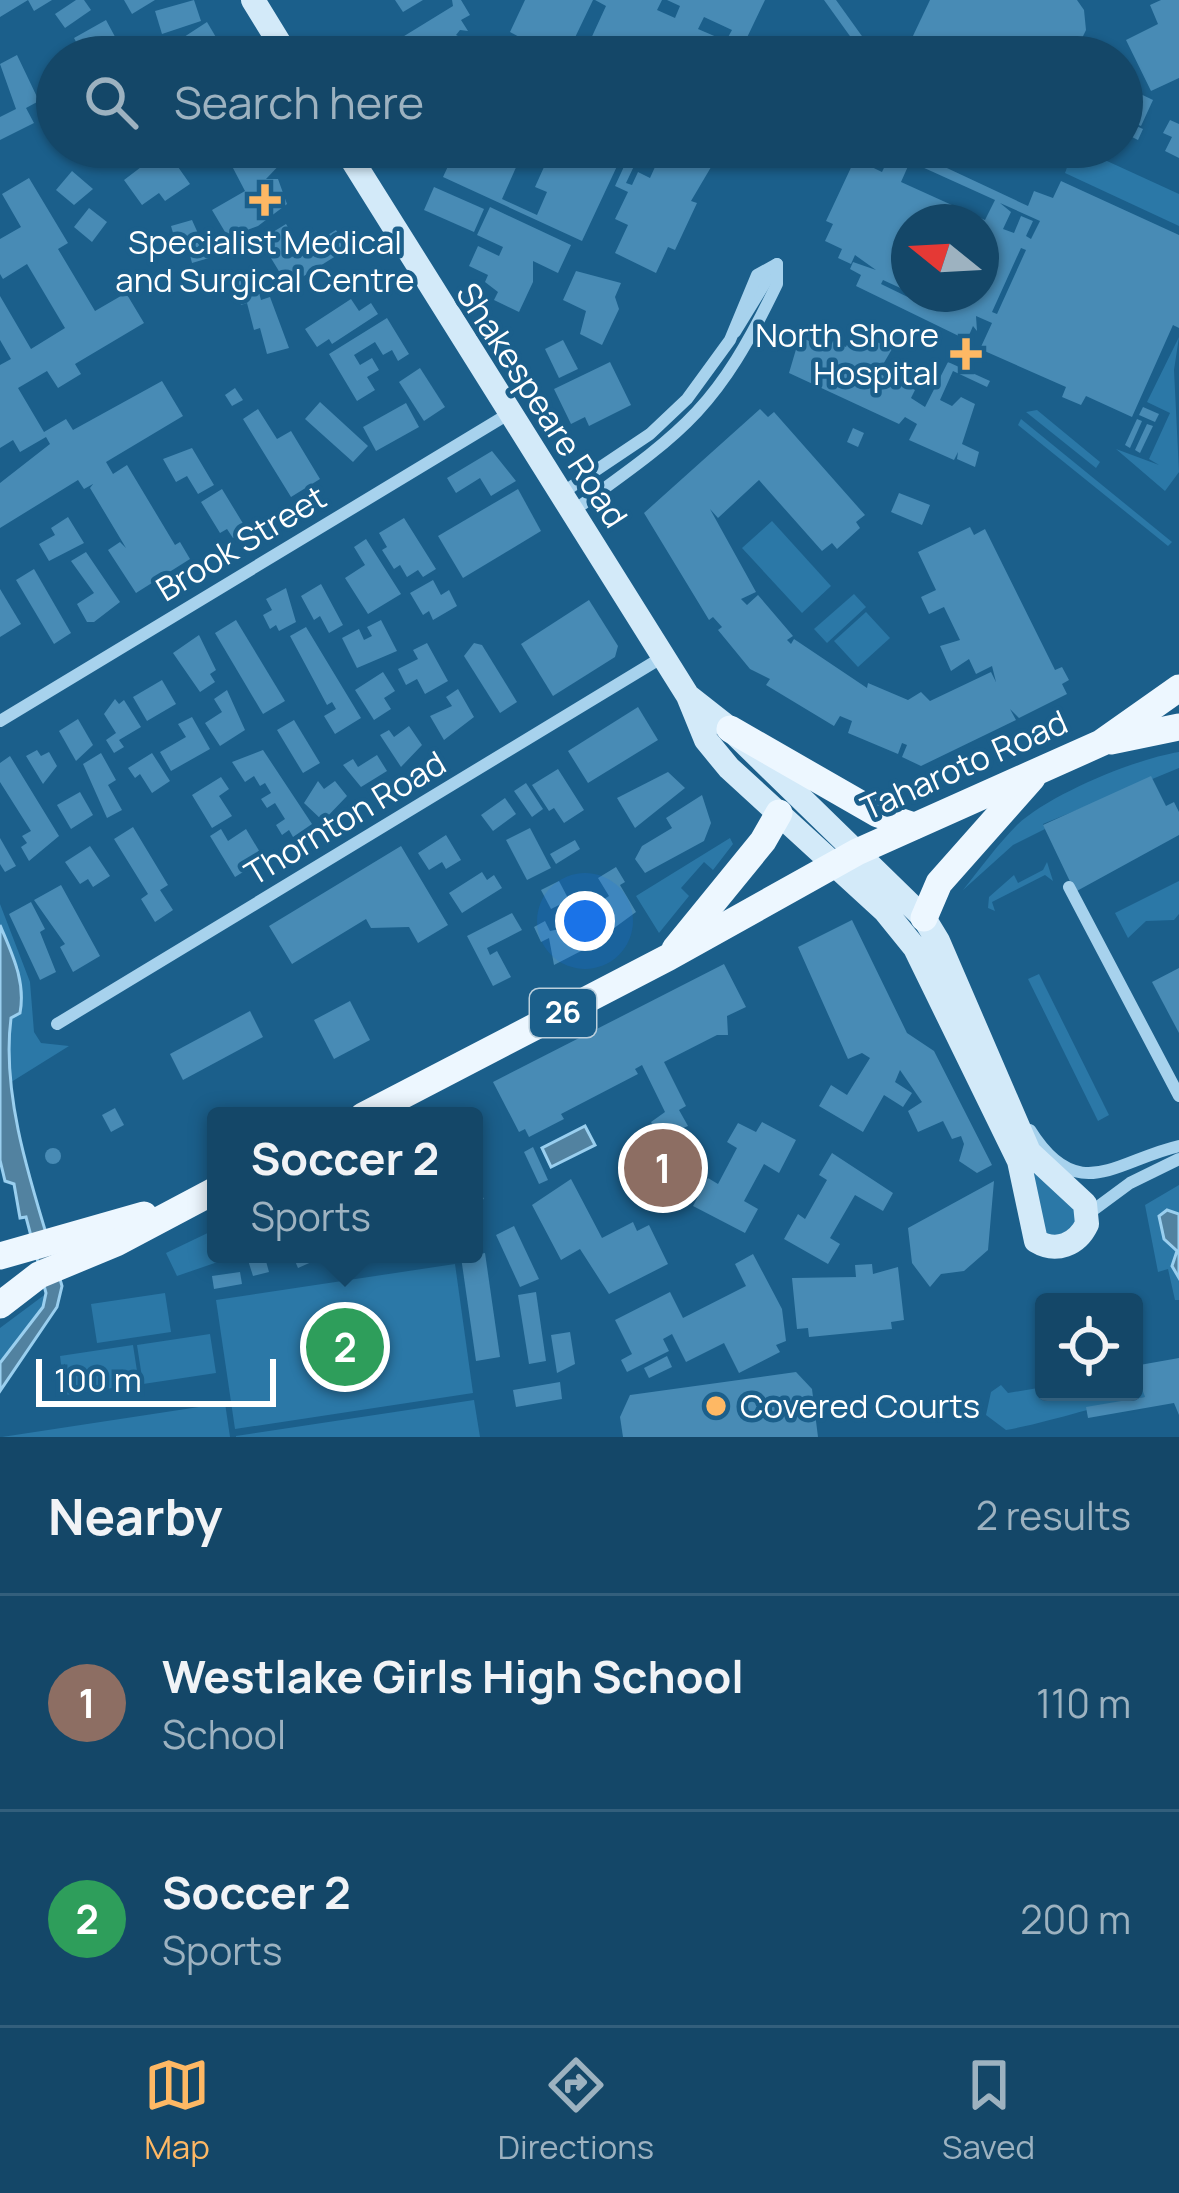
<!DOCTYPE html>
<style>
:root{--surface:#144768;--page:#215171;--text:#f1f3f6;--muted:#9db2c0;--line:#335f7c;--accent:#feb864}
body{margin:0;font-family:Manrope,sans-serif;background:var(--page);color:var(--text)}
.controls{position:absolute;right:36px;bottom:36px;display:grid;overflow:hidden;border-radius:12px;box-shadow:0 3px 9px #0004}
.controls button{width:108px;height:108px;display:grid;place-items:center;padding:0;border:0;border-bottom:3px solid var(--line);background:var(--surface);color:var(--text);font:60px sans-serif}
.compass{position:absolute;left:891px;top:204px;width:108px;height:108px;border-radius:50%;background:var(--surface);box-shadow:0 3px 9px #0004;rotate:288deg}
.scale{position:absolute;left:36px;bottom:30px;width:240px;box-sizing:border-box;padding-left:12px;border:6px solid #fff;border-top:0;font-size:33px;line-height:42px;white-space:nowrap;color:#fff;-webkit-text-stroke:9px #1b5f8b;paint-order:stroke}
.you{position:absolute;left:585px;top:921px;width:42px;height:42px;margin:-30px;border:9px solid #fff;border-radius:50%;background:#1a73e8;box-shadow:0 0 0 18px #1a73e833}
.badge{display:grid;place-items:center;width:78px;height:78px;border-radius:50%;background:var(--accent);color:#fff;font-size:39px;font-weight:700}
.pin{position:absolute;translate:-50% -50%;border:6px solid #fff;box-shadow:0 3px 12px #0006}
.popup{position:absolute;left:207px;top:1107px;width:276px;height:156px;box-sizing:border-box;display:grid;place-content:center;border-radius:12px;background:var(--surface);filter:drop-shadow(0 3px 9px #0005);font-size:39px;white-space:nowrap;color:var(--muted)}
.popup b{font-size:45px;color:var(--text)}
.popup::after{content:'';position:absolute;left:50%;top:100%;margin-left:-24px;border:24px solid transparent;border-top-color:var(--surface)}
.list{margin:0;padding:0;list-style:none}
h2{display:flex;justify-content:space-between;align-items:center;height:156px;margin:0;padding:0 48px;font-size:51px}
h2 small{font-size:39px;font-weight:400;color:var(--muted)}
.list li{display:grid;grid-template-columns:78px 1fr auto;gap:36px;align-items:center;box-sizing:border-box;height:216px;padding:0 48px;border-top:3px solid var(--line)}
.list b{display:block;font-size:45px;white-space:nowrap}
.list p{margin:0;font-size:39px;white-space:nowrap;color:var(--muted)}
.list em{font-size:39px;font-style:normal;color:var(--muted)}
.icon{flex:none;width:66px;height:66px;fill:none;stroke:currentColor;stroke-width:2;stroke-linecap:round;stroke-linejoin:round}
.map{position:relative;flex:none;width:1179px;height:1437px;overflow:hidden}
.search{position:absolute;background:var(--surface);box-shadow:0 3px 9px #0004;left:36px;right:36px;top:36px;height:132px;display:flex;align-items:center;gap:30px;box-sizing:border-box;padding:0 42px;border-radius:66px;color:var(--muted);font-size:45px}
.sheet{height:588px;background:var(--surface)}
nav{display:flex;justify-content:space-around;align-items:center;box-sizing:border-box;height:168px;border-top:3px solid var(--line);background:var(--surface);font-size:33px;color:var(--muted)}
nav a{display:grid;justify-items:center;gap:6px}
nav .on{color:var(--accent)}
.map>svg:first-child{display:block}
</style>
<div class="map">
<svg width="1179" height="1437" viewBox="0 0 1179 1437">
<rect width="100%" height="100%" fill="#1b5f8b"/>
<g fill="#2b78a7">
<polygon points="1107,161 1179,194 1179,226 1065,173 1069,162"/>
<polygon points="1179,337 1174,370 1179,472 1165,491 1116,449 1159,465 1149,459 1170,413 1147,402"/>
<polygon points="1037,410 1100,462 1096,468 1026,412"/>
<polygon points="1021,419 1172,542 1168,546 1018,425"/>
<polygon points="772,521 831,586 802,613 742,548"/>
<polygon points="854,594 866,607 827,643 814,629"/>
<polygon points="866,612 890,638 858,667 834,641"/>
<path d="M1179 752V768L1043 824 1045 829 1013 845 963 890C980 869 997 845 1017 825 1050 794 1135 759 1179 752Z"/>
<polygon points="730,838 733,844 713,870 704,862 681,888 689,896 659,933 636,896"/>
<polygon points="1047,862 1053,881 1045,875 992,902 995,911 988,908 989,897 1014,875 1018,883 1043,870"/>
<polygon points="1179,881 1179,914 1174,920 1146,921 1128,938 1115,913"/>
<polygon points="0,904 30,982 34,1032 41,1043 69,1046 8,1084 6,1045 19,969 0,925"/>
<polygon points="1039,974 1109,1115 1098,1121 1028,979"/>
<polygon points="1029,1166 1065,1197 1079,1216 1070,1235 1046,1236"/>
<polygon points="1179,1185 1179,1300 1175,1300 1168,1269 1158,1272 1145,1205"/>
<polygon points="216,1229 216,1254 241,1254 177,1276 166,1253"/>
<polygon points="455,1264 473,1393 235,1429 216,1300"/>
<polygon points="47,1293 43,1307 0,1363 0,1328"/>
<polygon points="165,1293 171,1332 97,1343 91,1304"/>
<polygon points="210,1334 216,1373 143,1384 137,1345"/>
<polygon points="133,1345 139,1384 65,1395 60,1356"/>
<path d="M1142 1376 1145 1397C1097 1405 1055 1421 1006 1430L986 1415 991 1392 1001 1385 1008 1393 1044 1387V1392H1134V1377Z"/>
<polygon points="474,1400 480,1437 236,1437 236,1436"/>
<polygon points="225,1403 230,1437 2,1437"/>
</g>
<g fill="#5282a0" stroke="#9acfef" stroke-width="3">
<path d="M0 925C12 954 26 981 20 1013L11 1018C0 1104 38 1203 62 1286L57 1307 0 1391V1363L43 1307 46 1293 26 1217 20 1218 14 1184 5 1181 0 1160Z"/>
<polygon points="585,1126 595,1145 551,1167 542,1148"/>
<polygon points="1167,1210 1179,1214 1179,1278 1172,1266 1177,1251 1164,1239 1159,1216"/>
</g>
<g fill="#488bb5" fill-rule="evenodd">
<polygon points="0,0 52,0 34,11 28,0 0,17"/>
<polygon points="76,0 84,0 91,10 65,28 55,14"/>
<polygon points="124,0 155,0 132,14"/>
<polygon points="194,0 201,21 162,34 155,11"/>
<polygon points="395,0 423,0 403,12"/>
<polygon points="452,0 461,0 470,15 461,20 468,31 460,30 456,35 498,57 464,49 460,57 370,57 453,6"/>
<path d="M525 0H593L569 50 583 56 606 6 595 0H662L657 10 675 18 680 6 667 0H765L742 48 761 57H643L614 43 609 57H515L523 39 510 32ZM704 17 732 30 726 41 698 29Z"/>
<polygon points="824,0 836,0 877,57 865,57"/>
<polygon points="930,0 1077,0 1084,10 1086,30 1073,57 903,57"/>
<polygon points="1161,0 1179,0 1179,78 1151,91 1126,40 1158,24 1150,5"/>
<polygon points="106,20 120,46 125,44 132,57 84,57 74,38"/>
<polygon points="207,22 227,56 225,57 197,57 184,37"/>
<polygon points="17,55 39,101 26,108 34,123 0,140 0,117 16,109 0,64"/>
<polygon points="1126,87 1153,100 1141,126 1122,118"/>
<polygon points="1170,120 1179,124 1179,158 1165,151 1172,137 1163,133"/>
<polygon points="1125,121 1143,129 1138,140 1122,132"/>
<polygon points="139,147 164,147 190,184 165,201 159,193 142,205 124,180 149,161"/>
<polygon points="222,147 274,147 285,159 266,179 278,179 287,204 258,226 228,237 212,210 245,191"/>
<polygon points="457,147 525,147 502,199 537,215 547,192 535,187 553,147 626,147 582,241 443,177"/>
<polygon points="633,147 643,147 626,183 632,185 638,172 650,178 664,147 697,147 717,157 691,201 697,203 675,250 668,247 656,273 615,253 628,225 615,219 628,192 615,186"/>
<path d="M877 147H902L1028 206 1034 191 1053 198 1061 181 1179 235V328L1173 325 1132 417 1086 396 1081 405 1062 397 1066 387 980 349 992 323 976 316 977 331 973 326 967 340 856 286 861 275 850 269 853 262 876 270 855 255 851 264 838 258 842 249 825 241 833 224 826 221 855 159 882 172 891 153ZM900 157 995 200 985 220 901 182 909 164ZM1000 203 1040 221 1031 239 1026 236 1033 221 1021 216 1014 233 1003 229 1011 212ZM909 222H981V294H919L916 301 881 284 883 280 909 292ZM1021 248 1026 250 997 314 992 312Z"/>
<polygon points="72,171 93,189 74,205 56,190"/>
<polygon points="29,178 68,243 58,249 95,311 126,293 144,323 75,364 81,374 58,388 47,371 18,388 44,432 66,419 73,430 162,381 183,416 106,462 113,474 127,465 175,545 180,542 190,559 136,593 108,550 120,542 126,548 90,488 93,484 84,489 78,480 0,528 0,483 50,444 46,437 20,452 13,440 0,448 0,365 11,359 0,340 0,296 31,349 65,328 27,264 3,279 0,274 0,239 21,227 2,194"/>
<polygon points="434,187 484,209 474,232 424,210"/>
<polygon points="490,207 571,245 558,273 533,261 533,282 519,312 494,300 498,292 485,282 488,275 469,266 478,246 499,256 503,247 477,235"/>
<polygon points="89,208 107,222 92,242 74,227"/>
<polygon points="192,220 209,258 192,263 188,247 178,250 171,226"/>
<polygon points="286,224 299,245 288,251 292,257 336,230 347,249 288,286 260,240"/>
<polygon points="576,271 621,283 615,297 619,309 602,345 580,334 586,311 563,300"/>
<polygon points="254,274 261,300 270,297 289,348 267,354 260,328 254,330 247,303 241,305 234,280"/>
<polygon points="351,299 359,311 371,303 378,314 332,344 329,339 317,347 305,329"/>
<polygon points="387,318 409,354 398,361 392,350 383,355 375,342 354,355 360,365 372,358 379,370 367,377 375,390 357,401 329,354"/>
<polygon points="853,331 892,349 878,373 892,380 898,368 906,372 901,383 915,390 911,398 925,407 948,362 990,381 987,387 953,371 940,400 952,406 961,397 975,404 962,444 979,452 975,467 957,459 958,452 954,460 909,440 917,424 905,417 899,424 789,373 797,346 805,339 829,351 833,341 846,347"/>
<polygon points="563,340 578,369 559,378 545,349"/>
<polygon points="610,362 631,405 589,426 585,417 571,424 554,389"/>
<polygon points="420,368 445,407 424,421 399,382"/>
<polygon points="235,388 243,400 232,406 225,395"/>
<polygon points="320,402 368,446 353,462 305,419"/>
<polygon points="406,403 419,427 376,451 363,427"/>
<polygon points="1143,407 1159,414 1155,422 1139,415"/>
<polygon points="258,409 277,439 291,431 320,479 291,497 243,419"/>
<polygon points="760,409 768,417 774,412 865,515 856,522 860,528 837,549 832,543 822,551 759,480 718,518 710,509 756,592 741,599 747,605 758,595 793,636 787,640 791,644 794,639 867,688 868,683 908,700 921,692 930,701 991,672 996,682 992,666 976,674 969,659 951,671 940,646 960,640 944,607 929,614 921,597 936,590 918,552 970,527 974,535 985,529 1055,670 1062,667 1069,680 1062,684 1067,694 1019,718 1010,709 1016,720 921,766 902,757 907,745 902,743 898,754 848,733 852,721 840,716 834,726 766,685 770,679 750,669 718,630 722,627 713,617 709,620 644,513"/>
<polygon points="1137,419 1142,421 1130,448 1125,445"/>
<polygon points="1147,424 1153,426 1140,453 1135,450"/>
<polygon points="853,428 864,433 858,447 847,442"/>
<polygon points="192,448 214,485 198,494 187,476 176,482 163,459"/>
<polygon points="492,451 516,481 491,496 480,478 456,493 447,478"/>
<polygon points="222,489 247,530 233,538 227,529 220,533 201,502"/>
<polygon points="518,489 541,531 463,578 438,536"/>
<polygon points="899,493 930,505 922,525 891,512"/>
<polygon points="68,517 84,543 49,561 39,544 55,535 51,528"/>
<polygon points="404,518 436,569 423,577 418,570 407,577 400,565 394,569 382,550 387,547 379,533"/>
<polygon points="366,539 401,594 368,614 345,578 365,565 354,547"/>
<polygon points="86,552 120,602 94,622 87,622 77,604 94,593 71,561"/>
<polygon points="34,569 71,633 54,644 16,580"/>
<polygon points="433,580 441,595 449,590 457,606 433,620 429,611 423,615 410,593"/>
<polygon points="321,584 343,625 329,633 320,616 314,620 301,596"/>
<polygon points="286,588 296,622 279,631 276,625 270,629 263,615 272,610 266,599"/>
<polygon points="0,589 21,624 0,637"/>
<polygon points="589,600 618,646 615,657 553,696 521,644"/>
<polygon points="236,620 285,701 263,714 215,633"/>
<polygon points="381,620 397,651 357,668 342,638 359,629 364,640 372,636 367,627"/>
<polygon points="306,627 361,718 335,734 324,716 336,709 332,702 327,705 290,636"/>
<polygon points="199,635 216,670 210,674 215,682 200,692 173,653"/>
<polygon points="427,643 448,681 425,694 417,679 406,685 398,669 418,659 413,650"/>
<polygon points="474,643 482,645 517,702 500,713 464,656"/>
<polygon points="383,672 395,691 384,698 391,709 374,720 355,690"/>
<polygon points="162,680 176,704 147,721 133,697"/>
<polygon points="458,689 474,717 444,740 430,716 452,706 446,697"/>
<polygon points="227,690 245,730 220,746 205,723 222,712 214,699"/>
<polygon points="115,699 119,704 124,700 141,727 119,740 124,747 114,753 106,740 116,733 104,714"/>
<polygon points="638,707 658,740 588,783 568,751"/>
<polygon points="192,717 210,749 171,771 160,752 186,737 178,724"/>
<polygon points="78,719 93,745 76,761 59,731"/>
<polygon points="294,720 320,763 303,773 277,730"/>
<polygon points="409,726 422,745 401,767 380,735 389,730 394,737"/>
<polygon points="37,750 41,756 49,752 57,766 43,784 26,756"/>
<polygon points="263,750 312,824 293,837 289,830 282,835 276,825 285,819 275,803 267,808 261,799 271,793 265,783 260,786 254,776 245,782 232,762"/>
<polygon points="101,753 116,780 108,785 122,810 107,818 83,764"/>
<polygon points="152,753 170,781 152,793 140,774 135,778 128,768"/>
<polygon points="377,755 387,771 361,787 343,765 353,759 358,767"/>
<polygon points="10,756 59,836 29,861 21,847 27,843 22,836 31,831 0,782 0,763"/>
<polygon points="558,769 584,810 564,823 554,808 549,811 532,785"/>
<polygon points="668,772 685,788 635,828 617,798"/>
<polygon points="1151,776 1166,806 1174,802 1179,812 1179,835 1075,892 1043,825"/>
<polygon points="221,777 229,789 219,796 232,816 212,828 192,795"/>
<polygon points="318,781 324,789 335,781 347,796 323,821 304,803"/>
<polygon points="526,783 543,809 532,817 514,791"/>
<polygon points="80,792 93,815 71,829 57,805"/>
<polygon points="702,795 711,823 704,841 645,873 635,859 642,846 672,828 666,818"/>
<polygon points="505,798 516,814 493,831 481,815"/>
<polygon points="133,827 168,885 160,890 173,910 155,922 141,899 148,894 114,839"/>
<polygon points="530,828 551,868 527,880 506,840"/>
<polygon points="221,829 228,841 246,829 264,859 235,877 210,836"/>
<polygon points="446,835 461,860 446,869 442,862 429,870 418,853"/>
<polygon points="0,838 16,866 5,872 0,864"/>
<polygon points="575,840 580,849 556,864 550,854"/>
<polygon points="90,846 110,876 93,887 88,879 80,884 65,862"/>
<polygon points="401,846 448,925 418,943 409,927 371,928 366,919 292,964 269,926"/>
<polygon points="616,867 625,882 620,885 636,912 606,934 590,908 609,896 598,878"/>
<polygon points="482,872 487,880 494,875 502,888 462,913 449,893"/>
<polygon points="559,881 569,900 551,909 541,890"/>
<polygon points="61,885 100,956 73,972 60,947 65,944 34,900"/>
<polygon points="31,902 45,929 40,932 56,972 40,980 9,914"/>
<polygon points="580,908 591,929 579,935 568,915"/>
<polygon points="512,913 522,930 487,948 490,955 497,951 511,977 493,986 467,936"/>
<polygon points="852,920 907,1033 934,1051 992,1165 977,1173 959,1161 964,1144 961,1136 952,1139 943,1121 918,1132 908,1111 922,1102 900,1070 895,1082 912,1093 903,1107 884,1095 863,1132 819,1106 831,1085 847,1095 870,1058 862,1053 848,1059 798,947"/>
<polygon points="545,921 550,931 570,927 583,950 554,965 549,938 541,942 534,927"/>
<polygon points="724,964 746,1007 727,1016 728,1035 717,1035 664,1062 686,1106 679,1110 688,1126 659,1138 651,1122 665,1112 642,1065 635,1069 638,1074 561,1114 564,1119 529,1137 525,1129 519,1132 493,1082"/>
<polygon points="1179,968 1179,1033 1152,982"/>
<polygon points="350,1001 370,1040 334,1059 314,1020"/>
<polygon points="250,1011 263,1037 183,1080 170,1054"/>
<polygon points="115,1108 124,1125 111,1132 102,1115"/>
<polygon points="762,1122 796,1140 779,1173 764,1164 744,1201 758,1209 745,1233 693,1206 708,1178 718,1184 737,1148 727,1142 738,1123 756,1132"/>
<polygon points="533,1147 548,1180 539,1184 524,1152"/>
<circle cx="53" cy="1156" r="8"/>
<polygon points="832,1153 893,1193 883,1211 855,1195 830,1238 840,1244 828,1264 784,1239 798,1214 805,1219 827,1180 819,1175"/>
<polygon points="571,1179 602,1238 633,1222 637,1231 649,1225 668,1264 609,1294 580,1249 561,1260 532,1205"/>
<polygon points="474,1181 484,1199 474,1202"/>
<polygon points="994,1181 988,1250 964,1271 941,1274 930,1287 912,1263 908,1228"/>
<polygon points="514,1226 539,1279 520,1287 496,1235"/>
<polygon points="485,1253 500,1357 476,1361 461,1257"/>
<polygon points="246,1254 264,1254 269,1272 253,1276"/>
<polygon points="292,1254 313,1254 316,1260 298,1268"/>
<polygon points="346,1254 413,1254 413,1255 396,1260 376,1256 355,1265"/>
<polygon points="753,1254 782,1309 786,1341 776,1345 780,1352 739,1373 724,1343 686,1362 672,1334 663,1339 669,1351 627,1372 621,1360 632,1354 615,1320 670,1292 683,1318 746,1286 735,1264"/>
<polygon points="872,1264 873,1274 898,1267 904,1320 891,1322 892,1329 809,1337 808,1328 797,1329 792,1278 856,1277 855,1265"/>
<polygon points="240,1272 242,1284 214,1289 212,1276"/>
<polygon points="536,1292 546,1361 529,1364 518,1295"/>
<polygon points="570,1332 575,1364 557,1373 551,1335"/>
<polygon points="667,1356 672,1367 649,1378 644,1368"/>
<polygon points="1179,1358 1179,1415 1174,1403 1088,1418 1086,1407 1145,1397 1134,1366"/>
<polygon points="796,1372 812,1389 818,1437 623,1437 620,1417 630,1395"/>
<polygon points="560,1382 562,1399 516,1407 513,1390"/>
</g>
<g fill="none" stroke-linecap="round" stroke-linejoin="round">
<g stroke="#a7d2ed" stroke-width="12">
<polyline points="735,332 774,268"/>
<polyline points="562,493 650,434 687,399 730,340 757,275 777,264"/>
<path d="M573 511C684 431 716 411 777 284V264"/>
<polyline points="0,721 510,413"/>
<polyline points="1069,887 1179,1096"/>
<polyline points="57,1024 661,658"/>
<path d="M1030 1130C1078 1207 1117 1160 1179 1146"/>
<polyline points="1088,1214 1130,1183 1179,1159"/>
</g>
<g stroke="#d3eaf9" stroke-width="24">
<polyline points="253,0 288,57"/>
<path d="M344 147 688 696 706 740 729 768 885 911 915 948 1019 1161 1036 1241C1056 1253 1077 1245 1087 1224L1085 1204 1029 1152 938 941 924 918 730 729 688 696"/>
</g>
<g stroke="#edf7ff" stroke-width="27">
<polyline points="730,729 878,814 914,826"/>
<polyline points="1111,741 1179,727"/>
<polyline points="924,918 939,883 1032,778"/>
<polyline points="675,949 763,841 779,813"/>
<polyline points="363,1116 669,957 857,852 1101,743 1179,688"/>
<polyline points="0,1256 144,1215"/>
<polyline points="0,1305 39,1275 116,1243 216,1190"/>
</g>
</g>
<g fill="#feb864" stroke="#1b5f8b" stroke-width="4.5">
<path d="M259 182h12v12h12v12h-12v12h-12v-12h-12v-12h12z"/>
<path d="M960 336h12v12h12v12h-12v12h-12v-12h-12v-12h12z"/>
<circle cx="716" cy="1406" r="12"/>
</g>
<g text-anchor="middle" stroke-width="9" stroke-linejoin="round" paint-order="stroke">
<rect fill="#1b5f8b" stroke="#bbcfdc" stroke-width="3" x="530" y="989" width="66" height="48" rx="9"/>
<g font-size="30" font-weight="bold" fill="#fff">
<text x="563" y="1023">26</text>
</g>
<g font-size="33" fill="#fff" stroke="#1b5f8b">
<text x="265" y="254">Specialist Medical<tspan x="265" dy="38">and Surgical Centre</tspan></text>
<text x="939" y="347" text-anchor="end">North Shore<tspan x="939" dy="38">Hospital</tspan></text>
<text x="740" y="1418" text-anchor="start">Covered Courts</text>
</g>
<g font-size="33" fill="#fff" stroke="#1b5f8b">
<text transform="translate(542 405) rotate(57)" y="12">Shakespeare Road</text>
<text transform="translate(241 543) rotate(-31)" y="12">Brook Street</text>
<text transform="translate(964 765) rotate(-24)" y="12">Taharoto Road</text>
<text transform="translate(345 818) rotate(-31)" y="12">Thornton Road</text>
</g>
</g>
</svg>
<div class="controls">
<button><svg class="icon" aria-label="locate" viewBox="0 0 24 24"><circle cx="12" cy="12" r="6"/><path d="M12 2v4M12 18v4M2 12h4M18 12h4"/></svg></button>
</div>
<svg class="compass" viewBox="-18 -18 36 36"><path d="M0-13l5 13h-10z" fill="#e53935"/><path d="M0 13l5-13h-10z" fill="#9db2c0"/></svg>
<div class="scale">100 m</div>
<div class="you"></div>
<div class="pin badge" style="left:663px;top:1168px;background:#8d6e63">1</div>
<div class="pin badge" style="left:345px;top:1347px;background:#2e9e5b">2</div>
<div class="popup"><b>Soccer 2</b>Sports</div>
<div class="search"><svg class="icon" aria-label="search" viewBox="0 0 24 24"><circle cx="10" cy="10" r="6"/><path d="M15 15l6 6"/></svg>Search here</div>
</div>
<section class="sheet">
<h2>Nearby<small>2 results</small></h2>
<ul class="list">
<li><span class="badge" style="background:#8d6e63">1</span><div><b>Westlake Girls High School</b><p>School</p></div><em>110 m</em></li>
<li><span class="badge" style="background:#2e9e5b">2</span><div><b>Soccer 2</b><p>Sports</p></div><em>200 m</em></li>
</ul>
</section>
<nav>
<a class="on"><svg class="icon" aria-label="map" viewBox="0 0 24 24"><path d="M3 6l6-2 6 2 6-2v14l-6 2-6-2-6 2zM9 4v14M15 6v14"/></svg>Map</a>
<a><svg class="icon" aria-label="directions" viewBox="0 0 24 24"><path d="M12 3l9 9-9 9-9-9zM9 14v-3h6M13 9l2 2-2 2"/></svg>Directions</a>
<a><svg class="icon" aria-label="saved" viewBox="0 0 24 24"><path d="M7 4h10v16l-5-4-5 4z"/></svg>Saved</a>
</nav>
